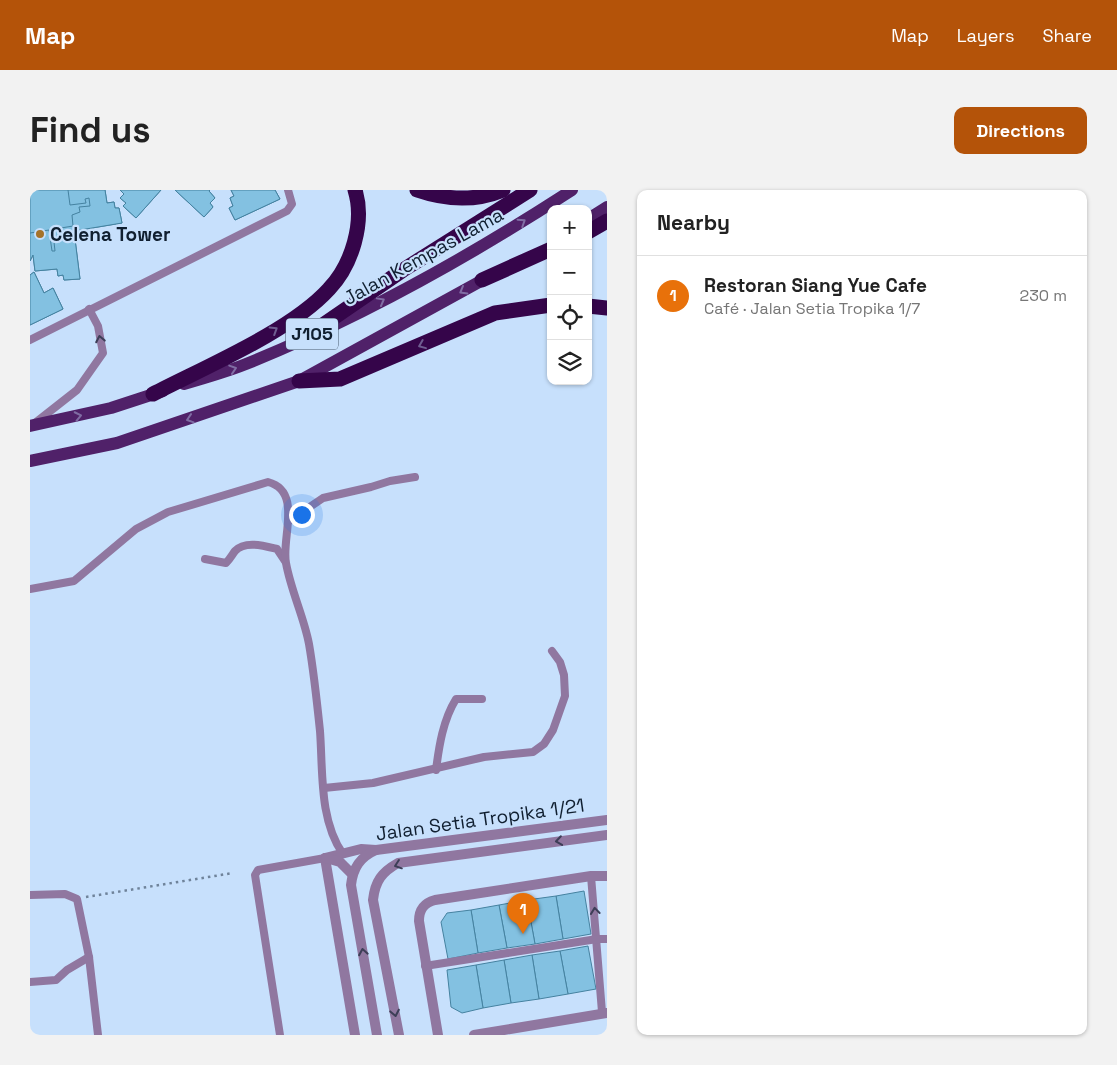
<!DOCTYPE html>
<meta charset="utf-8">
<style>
:root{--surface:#fff;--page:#f2f2f2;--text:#222;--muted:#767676;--line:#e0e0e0;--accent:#b45309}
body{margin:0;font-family:"Space Grotesk",sans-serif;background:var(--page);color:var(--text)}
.controls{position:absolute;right:15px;top:15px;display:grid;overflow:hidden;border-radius:10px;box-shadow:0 1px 4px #0004}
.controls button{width:45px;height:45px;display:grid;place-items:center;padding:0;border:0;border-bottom:1px solid var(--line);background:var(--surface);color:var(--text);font:25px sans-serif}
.you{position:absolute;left:271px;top:324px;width:18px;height:18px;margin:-12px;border:4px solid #fff;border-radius:50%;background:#1a73e8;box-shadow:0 0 0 8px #1a73e833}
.badge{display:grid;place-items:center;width:32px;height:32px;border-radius:50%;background:var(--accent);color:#fff;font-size:16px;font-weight:700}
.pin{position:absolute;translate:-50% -41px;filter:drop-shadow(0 1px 2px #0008)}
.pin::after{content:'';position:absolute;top:26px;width:18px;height:15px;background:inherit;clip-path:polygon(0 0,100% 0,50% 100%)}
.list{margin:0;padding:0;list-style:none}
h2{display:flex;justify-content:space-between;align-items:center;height:65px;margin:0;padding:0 20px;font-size:21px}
h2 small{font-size:16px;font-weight:400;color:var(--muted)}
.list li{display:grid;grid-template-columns:32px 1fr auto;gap:15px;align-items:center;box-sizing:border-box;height:80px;padding:0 20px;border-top:1px solid var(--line)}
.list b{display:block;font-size:19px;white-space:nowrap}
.list p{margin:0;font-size:16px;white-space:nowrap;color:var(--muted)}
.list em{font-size:16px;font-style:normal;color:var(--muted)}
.icon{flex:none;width:28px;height:28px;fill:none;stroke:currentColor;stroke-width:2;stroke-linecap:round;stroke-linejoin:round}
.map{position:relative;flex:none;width:577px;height:845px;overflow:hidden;border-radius:10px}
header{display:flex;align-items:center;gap:30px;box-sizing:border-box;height:70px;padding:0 25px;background:var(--accent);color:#fff}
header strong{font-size:24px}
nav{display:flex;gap:28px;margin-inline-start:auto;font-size:18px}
.intro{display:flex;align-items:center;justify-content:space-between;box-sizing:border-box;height:120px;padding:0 30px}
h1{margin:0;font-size:35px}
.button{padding:12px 22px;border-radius:10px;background:var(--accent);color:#fff;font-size:18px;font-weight:700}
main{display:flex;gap:30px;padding:0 30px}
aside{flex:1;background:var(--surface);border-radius:10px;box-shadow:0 1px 4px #0004}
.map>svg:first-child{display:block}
</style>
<header>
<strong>Map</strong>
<nav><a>Map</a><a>Layers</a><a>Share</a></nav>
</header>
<div class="intro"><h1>Find us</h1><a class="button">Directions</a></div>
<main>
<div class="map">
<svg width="577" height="845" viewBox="0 0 577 845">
<rect width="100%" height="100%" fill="#c7e0fc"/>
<g fill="#83c1e1" stroke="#4582a0">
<polygon points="0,0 75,0 77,13 84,12 85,18 89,18 92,33 44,41 50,89 34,90 33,85 28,86 27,79 5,81 3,65 0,71"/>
<polygon points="38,0 75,0 77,13 84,12 85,18 89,18 92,33 44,41 50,89 34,90 33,85 28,86 27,79 5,81 3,65 0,71 0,43 19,40 22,61 25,61 24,52 29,52 29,47 32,46 31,38 43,36 42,25 50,22 49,17 60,16 59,8 55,9 56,13 40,15"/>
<polygon points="90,0 131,0 106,28 93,16 96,13 90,8 94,4"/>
<polygon points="90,0 131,0 106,28 93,16 96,13 90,8 94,4"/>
<polygon points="145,0 180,0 179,1 185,8 180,13 183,17 174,27"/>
<polygon points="145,0 180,0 179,1 185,8 180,13 183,17 174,27"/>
<polygon points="201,0 245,0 250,9 205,30 199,18 203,16 200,8 204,6"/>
<polygon points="201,0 245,0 250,9 205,30 199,18 203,16 200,8 204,6"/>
<polygon points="4,82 14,103 23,98 33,119 0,135 0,85"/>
<polygon points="4,82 14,103 23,98 33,119 0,135 0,85"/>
<polygon points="554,701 561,744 533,749 526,706"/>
<polygon points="526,706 533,749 505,754 497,710"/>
<polygon points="497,710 505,754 477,758 469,715"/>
<polygon points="469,715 477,758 448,763 441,720"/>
<polygon points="441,720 448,763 418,769 411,732 417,723"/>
<polygon points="558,756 566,799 538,804 530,761"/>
<polygon points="530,761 538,804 509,809 502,765"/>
<polygon points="502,765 509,809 481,813 474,770"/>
<polygon points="474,770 481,813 453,818 446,775"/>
<polygon points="446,775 453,818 432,823 421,817 417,780"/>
</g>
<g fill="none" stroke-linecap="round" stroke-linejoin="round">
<polyline stroke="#6f839a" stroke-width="2.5" stroke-dasharray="2.5 4" stroke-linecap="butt" points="56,707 203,683"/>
<g stroke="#9077a0" stroke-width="8">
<polyline points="0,150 257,21 262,14 258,0"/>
<polyline points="5,233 47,200 73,163 68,136 59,119"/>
<polyline points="259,331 293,308 341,297 360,291 385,287"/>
<path d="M175 369 196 373C200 369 202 365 205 361 215 350 235 356 247 359L255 371"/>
<path d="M0 399 44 391 106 339 138 322 238 292C273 301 251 349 256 373 261 401 274 427 279 454 284 483 287 512 290 541 293 581 289 630 313 664"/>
<path d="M406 580C409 556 413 530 426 509H452"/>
<polyline points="294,598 343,593 454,567 503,562 514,554 523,540 535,506 534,485 530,472 522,461"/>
<polyline points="561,686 572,822"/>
<polyline points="0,705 35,704 47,709 59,767 68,845"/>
<polyline points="395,776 567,749 577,749"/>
<polyline points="0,792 26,790 37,780 59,767"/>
<polyline points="250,845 225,685 228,680 295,668"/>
</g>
<g stroke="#9077a0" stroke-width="10">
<polyline points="295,668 325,845"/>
<polyline points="295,668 331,659 346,660"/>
<polyline points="296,668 310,672 322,684"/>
<path d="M408 845 389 731C389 719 394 713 405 710L561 686H577"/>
<polyline points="444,845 577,823"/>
</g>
<g stroke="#9077a0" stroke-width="10">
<path d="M347 845 321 695C323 678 330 667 346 660L577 630"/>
<path d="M369 845 343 710C345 691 352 682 368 673L577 645"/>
</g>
<g stroke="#502169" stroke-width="12">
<polyline points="558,29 577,17"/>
<path d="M154 194C175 188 196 182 216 174 330 128 439 67 542 0"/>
<polyline points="0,236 81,218 133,201"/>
<polyline points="0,271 87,253 269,191 460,86"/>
</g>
<g stroke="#35054a" stroke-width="15">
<path d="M387 0C416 10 444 12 473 0"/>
<polyline points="558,42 577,31"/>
<polyline points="452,90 521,59"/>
<polyline points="558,116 577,118"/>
<polyline points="274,148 373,80 500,0"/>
<polyline points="269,191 310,189 465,123 521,115"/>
<path d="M123 204C175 177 261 141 299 99 322 75 335 32 325 0"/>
</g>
</g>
<defs><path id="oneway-chevron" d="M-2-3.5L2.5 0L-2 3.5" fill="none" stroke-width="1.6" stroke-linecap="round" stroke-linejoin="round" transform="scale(1.25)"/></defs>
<g stroke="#806da4">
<use href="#oneway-chevron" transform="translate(492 32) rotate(-33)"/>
<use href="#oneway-chevron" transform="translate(433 101) rotate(150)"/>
<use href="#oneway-chevron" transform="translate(351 111) rotate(-29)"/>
<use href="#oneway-chevron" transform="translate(203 179) rotate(-18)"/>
<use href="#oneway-chevron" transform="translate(48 226) rotate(-12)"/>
<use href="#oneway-chevron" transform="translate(160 229) rotate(162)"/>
</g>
<g stroke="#6f5d91">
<use href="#oneway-chevron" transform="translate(244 140) rotate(-32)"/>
<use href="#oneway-chevron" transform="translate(392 155) rotate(158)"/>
</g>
<g stroke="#3d3e57">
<use href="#oneway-chevron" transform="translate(70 149) rotate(-101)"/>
<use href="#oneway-chevron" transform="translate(529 651) rotate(172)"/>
<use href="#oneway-chevron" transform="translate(368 675) rotate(161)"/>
<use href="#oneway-chevron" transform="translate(565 721) rotate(-96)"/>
<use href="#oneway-chevron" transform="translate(333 762) rotate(-100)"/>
<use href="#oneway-chevron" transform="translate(365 823) rotate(79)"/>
</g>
<circle fill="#a57229" stroke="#c7e0fc" stroke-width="2" cx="10" cy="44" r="5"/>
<g text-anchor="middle" stroke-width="4.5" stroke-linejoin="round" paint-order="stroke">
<rect fill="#c7e0fc" stroke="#47596d" stroke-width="1" x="256" y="128.5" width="52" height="31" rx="4"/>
<g font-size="18" font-weight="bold" fill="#101f30">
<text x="282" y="150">J105</text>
</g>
<g font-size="19" font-weight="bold" fill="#101f30" stroke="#c7e0fc" text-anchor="start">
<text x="20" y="51">Celena Tower</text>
</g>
<g font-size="19" fill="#101f30" stroke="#c7e0fc">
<text transform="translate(393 66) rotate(-29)" y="7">Jalan Kempas Lama</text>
<text transform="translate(450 629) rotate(-8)" y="7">Jalan Setia Tropika 1/21</text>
</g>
</g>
</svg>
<div class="controls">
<button>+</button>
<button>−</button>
<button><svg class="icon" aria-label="locate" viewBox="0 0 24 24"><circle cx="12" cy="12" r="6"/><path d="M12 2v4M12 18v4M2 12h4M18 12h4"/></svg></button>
<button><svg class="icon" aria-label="layers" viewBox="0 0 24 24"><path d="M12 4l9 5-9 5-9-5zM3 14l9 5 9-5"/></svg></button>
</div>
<div class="you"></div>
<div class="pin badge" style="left:493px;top:744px;background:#e8710a">1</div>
</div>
<aside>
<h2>Nearby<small></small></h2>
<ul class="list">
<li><span class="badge" style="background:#e8710a">1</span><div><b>Restoran Siang Yue Cafe</b><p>Café · Jalan Setia Tropika 1/7</p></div><em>230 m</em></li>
</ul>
</aside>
</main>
